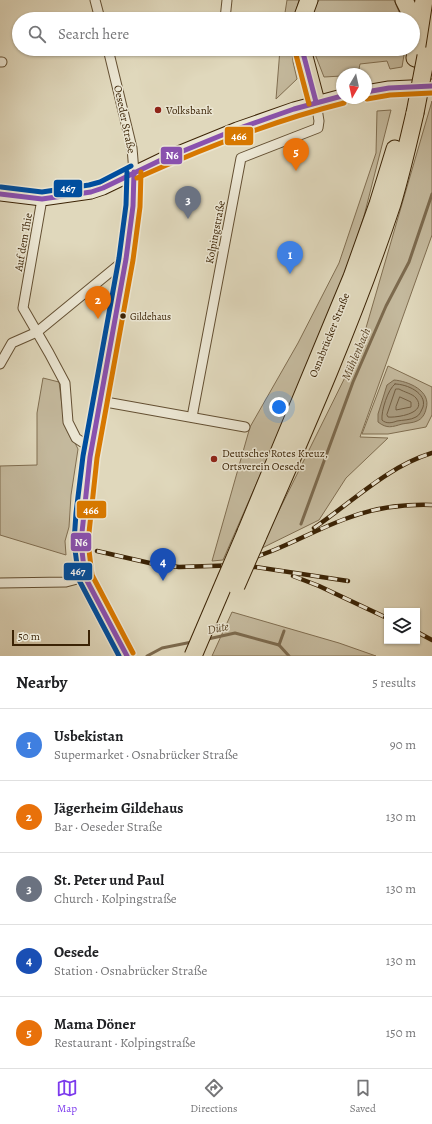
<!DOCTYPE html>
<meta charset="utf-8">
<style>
:root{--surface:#fff;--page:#f2f2f2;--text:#202124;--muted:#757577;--line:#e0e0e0;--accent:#7c3aed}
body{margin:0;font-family:Alegreya,serif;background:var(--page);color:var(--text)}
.controls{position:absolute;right:12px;bottom:12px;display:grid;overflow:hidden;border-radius:0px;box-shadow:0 1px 3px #0004}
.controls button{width:36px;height:36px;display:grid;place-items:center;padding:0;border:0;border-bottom:1px solid var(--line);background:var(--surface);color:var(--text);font:20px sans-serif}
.compass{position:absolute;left:336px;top:68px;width:36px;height:36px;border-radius:50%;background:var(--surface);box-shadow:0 1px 3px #0004;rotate:189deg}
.scale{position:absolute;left:12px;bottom:10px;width:78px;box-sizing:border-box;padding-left:4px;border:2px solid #3b2305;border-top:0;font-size:11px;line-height:14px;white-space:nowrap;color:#3b2305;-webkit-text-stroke:3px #ebe6d3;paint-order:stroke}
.you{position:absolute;left:279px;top:407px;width:14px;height:14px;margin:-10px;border:3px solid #fff;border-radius:50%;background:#1a73e8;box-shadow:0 0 0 6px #1a73e833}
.badge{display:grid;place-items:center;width:26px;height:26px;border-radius:50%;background:var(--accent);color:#fff;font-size:13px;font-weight:700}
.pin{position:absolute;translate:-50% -33px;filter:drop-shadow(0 1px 2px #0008)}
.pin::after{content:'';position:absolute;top:21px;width:14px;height:12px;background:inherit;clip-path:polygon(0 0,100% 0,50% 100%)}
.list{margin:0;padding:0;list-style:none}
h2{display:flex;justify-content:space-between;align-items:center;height:52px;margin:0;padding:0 16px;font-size:17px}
h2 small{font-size:13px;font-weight:400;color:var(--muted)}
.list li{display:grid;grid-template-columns:26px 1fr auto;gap:12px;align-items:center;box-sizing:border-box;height:72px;padding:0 16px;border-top:1px solid var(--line)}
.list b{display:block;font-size:15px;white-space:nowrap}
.list p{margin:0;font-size:13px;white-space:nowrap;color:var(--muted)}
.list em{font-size:13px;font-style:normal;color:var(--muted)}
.icon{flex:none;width:22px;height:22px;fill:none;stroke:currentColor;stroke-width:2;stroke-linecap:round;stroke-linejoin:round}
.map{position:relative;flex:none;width:432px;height:656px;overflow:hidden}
.search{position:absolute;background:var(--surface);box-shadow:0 1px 3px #0004;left:12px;right:12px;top:12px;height:44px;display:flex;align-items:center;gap:10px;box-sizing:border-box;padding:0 14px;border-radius:22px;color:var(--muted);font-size:15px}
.sheet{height:412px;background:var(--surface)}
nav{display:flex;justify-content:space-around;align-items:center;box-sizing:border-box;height:56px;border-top:1px solid var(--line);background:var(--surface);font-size:11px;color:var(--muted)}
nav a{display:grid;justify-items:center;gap:2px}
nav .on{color:var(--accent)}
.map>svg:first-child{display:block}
</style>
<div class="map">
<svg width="432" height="656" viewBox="0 0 432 656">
<rect width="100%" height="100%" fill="#e0d8bc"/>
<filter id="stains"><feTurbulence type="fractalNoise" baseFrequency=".005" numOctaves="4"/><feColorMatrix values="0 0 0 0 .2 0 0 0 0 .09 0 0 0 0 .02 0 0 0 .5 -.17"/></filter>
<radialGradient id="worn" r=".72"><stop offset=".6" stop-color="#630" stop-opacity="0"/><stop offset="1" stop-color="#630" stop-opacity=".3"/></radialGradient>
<g fill="#c4b99d" stroke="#806e51">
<polygon points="287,0 299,0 294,19 284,19"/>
<polygon points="319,0 394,0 402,19 311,19 314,8"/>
<polygon points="280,49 292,49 293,62 297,79 276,99"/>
<polygon points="313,49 405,49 402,67 390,69 387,61 360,64 358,74 342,74 342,76 324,77"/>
<polygon points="432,101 432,235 360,437 388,438 346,478 319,520 260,549 361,345"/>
<polygon points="391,110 364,216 348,266 328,320 223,560 212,561 250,427 298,343 339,263 376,153 377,111"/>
<polygon points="388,366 432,387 432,415 426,427 388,434 362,434"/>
<polygon points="43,378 59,382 64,421 78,449 71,495 69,527 65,541 66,555 0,535 0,466 37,465 37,413"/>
<polygon points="232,612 339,643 376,656 212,656"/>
</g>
<path fill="#a89a7e" stroke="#7c6a4e" d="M394 380C408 381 432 391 426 409 425 414 422 419 417 421 413 423 407 423 402 424 392 427 387 429 378 422V414L387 385Z"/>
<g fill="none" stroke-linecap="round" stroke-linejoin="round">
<g stroke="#725e42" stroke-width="1">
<path d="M395 384C407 384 427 393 423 407 421 411 420 415 416 417 411 420 403 420 397 421 392 423 386 424 382 420 381 411 388 389 395 384Z"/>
<path d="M396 389H399C404 392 413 394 416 398 428 413 397 418 388 417L387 415Z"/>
<polygon points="400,397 411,402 411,407 396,410 396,407"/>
</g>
<g stroke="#7c6a4e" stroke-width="3">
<polyline points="301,524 353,382 386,306 409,262 432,194"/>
<polyline points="208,639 235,633 279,645 289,656"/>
<polyline points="279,645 284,631"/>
<polyline points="147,656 162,648 192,642"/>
</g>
<defs>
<g id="street">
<polyline points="95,0 100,19"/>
<polyline points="225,19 227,0"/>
<polyline points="108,49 132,148 134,172"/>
<polyline points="0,62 2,62"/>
<polyline points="42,199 23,308 49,353 65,383 68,422 76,438 82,442 92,444"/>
<polyline points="0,364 12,343 37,332 126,259"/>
<polyline points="100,401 245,427"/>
<polyline points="192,417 241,158 318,128 319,121 316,102"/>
<polyline points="0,583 66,582 85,577"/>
</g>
<g id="secondary">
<polyline points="366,92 389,88 432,86"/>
<polyline points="0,194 42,199 91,192 103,188 161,160 237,129 294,109 342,96"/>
<polyline points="127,656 85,577 81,542 83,514 90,457 126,259 133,206 134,172"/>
</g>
<g id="highway">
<polyline points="404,0 409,10 411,19"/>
<polyline points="302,19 309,0"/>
<polyline points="302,49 316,102"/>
<polyline points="415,58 424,0"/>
<polyline points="246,532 352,277 378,204 395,149"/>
<path d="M257 538C305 429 354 318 392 204 401 174 408 143 415 113"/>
</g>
</defs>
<use href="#street" stroke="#645033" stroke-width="11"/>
<use href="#secondary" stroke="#3b2305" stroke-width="15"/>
<use href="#highway" stroke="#3b2305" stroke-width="19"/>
<use href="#street" stroke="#ebe6d3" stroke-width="9"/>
<use href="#secondary" stroke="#ebe6d3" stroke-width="13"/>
<use href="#highway" stroke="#e0d8bc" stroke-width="17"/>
<defs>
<g id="rail">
<path d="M314 528C352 502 387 467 432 453"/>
<polyline points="97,551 154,564 179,567 242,565 348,581"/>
<path d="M237 562C277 553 307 533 345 519 373 508 402 504 432 505"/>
<polyline points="293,576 319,586 387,618"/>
<polyline points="417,632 432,640"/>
</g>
</defs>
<use href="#rail" stroke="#3b2305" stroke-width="4.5"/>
<use href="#rail" stroke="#ebe6d3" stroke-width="3" stroke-dasharray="9" stroke-linecap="butt"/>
<defs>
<g id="highway-bridge">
<polyline points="415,113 426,56"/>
<polyline points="236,586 257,538"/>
<polyline points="193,656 246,532"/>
</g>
</defs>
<use href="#highway-bridge" stroke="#3b2305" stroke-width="19" stroke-linecap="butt"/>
<use href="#highway-bridge" stroke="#e0d8bc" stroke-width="17"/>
<defs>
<g id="bus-1">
<polyline points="302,49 316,102"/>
<polyline points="366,92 389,88 432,86"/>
<polyline points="0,194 42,199 91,192 103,188 161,160 237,129 294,109 342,96"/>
<polyline points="127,656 85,577 81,542 90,457 126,259 133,206 134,172"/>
</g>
<g id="bus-2">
<polyline points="295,51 309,104"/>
<polyline points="367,99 390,95 432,93"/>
<path d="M137 178C204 148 272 121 344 103"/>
<polyline points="133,653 92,575 88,542 97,458 133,260 140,207 141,172"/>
</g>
<g id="bus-3">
<polyline points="1,187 42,192 89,185 100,182 131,166"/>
<polyline points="119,656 79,580 74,542 76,513 83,456 119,258 126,205 127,172"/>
</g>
</defs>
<use href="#bus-1" stroke="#ebe6d3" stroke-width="8"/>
<use href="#bus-2" stroke="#ebe6d3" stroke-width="8"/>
<use href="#bus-3" stroke="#ebe6d3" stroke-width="8"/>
<use href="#bus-1" stroke="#8951ae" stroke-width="5"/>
<use href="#bus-2" stroke="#d77800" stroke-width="5"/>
<use href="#bus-3" stroke="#004e9e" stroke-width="5"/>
</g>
<g fill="#8f2418" stroke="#ebe6d3" stroke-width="1.5">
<circle cx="158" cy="110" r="4"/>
<circle cx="214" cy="459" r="4"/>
</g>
<circle fill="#3b2305" stroke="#ebe6d3" stroke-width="1.5" cx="123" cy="316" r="3.5"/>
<g text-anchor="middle" stroke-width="3" stroke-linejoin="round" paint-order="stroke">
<g font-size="10" fill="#3b2305" stroke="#ebe6d3" text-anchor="start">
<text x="130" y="320">Gildehaus</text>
</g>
<g font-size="11" fill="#3b2305" stroke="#ebe6d3" text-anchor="start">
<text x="166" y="114">Volksbank</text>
<text x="222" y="457">Deutsches Rotes Kreuz,<tspan x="222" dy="13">Ortsverein Oesede</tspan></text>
</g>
<g font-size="11" fill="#3b2305" stroke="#ebe6d3">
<text transform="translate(125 119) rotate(78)" y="4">Oeseder Straße</text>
<text transform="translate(215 232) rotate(-79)" y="4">Kolpingstraße</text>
<text transform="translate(23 242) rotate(-80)" y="4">Auf dem Thie</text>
<text transform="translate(329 335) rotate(-68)" y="4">Osnabrücker Straße</text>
</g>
<g font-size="12" font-style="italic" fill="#5c4729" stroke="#ebe6d3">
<text transform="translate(356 354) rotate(-67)" y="4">Mühlenbach</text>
<text transform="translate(218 628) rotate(-11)" y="4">Düte</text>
</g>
</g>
<g stroke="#ebe6d3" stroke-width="1.5">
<rect x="224" y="126" width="30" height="20" rx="4" fill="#d77800"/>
<rect x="160" y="146" width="23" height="19" rx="4" fill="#8951ae"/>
<rect x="53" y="179" width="30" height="19" rx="4" fill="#004e9e"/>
<rect x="76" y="500" width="31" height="19" rx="4" fill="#d77800"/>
<rect x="70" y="532" width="22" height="20" rx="4" fill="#8951ae"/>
<rect x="63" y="562" width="30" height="19" rx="4" fill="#004e9e"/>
</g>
<g font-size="11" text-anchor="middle" font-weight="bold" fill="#fff">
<text x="239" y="140">466</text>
<text x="172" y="159">N6</text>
<text x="68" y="192">467</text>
<text x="91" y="514">466</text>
<text x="81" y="546">N6</text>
<text x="78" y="575">467</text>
</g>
<rect width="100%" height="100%" filter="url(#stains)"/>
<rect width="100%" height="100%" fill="url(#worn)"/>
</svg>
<div class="controls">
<button><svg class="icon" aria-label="layers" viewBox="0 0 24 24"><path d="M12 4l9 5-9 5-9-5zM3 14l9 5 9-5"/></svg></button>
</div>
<svg class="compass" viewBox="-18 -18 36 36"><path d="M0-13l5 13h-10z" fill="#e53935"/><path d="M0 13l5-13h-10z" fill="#757577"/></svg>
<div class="scale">50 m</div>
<div class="you"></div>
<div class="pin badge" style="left:290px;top:274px;background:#3f7fe0">1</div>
<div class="pin badge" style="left:98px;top:319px;background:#e8710a">2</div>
<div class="pin badge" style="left:188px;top:219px;background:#6b7280">3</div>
<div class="pin badge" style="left:163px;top:581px;background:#1a4fb4">4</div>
<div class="pin badge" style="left:296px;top:171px;background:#e8710a">5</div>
<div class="search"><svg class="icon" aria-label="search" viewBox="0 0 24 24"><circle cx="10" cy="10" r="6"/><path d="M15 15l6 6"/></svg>Search here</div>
</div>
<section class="sheet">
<h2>Nearby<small>5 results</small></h2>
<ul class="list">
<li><span class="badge" style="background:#3f7fe0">1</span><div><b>Usbekistan</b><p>Supermarket · Osnabrücker Straße</p></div><em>90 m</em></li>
<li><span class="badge" style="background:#e8710a">2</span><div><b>Jägerheim Gildehaus</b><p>Bar · Oeseder Straße</p></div><em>130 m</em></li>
<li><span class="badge" style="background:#6b7280">3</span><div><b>St. Peter und Paul</b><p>Church · Kolpingstraße</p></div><em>130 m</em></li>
<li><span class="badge" style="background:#1a4fb4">4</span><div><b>Oesede</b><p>Station · Osnabrücker Straße</p></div><em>130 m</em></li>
<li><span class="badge" style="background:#e8710a">5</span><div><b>Mama Döner</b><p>Restaurant · Kolpingstraße</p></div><em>150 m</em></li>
</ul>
</section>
<nav>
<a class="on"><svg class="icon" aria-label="map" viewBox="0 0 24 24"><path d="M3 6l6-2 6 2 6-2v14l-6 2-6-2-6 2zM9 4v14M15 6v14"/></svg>Map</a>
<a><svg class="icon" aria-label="directions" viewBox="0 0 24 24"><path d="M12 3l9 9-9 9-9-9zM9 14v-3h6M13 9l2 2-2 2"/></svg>Directions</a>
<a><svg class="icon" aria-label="saved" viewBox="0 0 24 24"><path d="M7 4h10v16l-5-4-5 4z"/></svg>Saved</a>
</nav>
